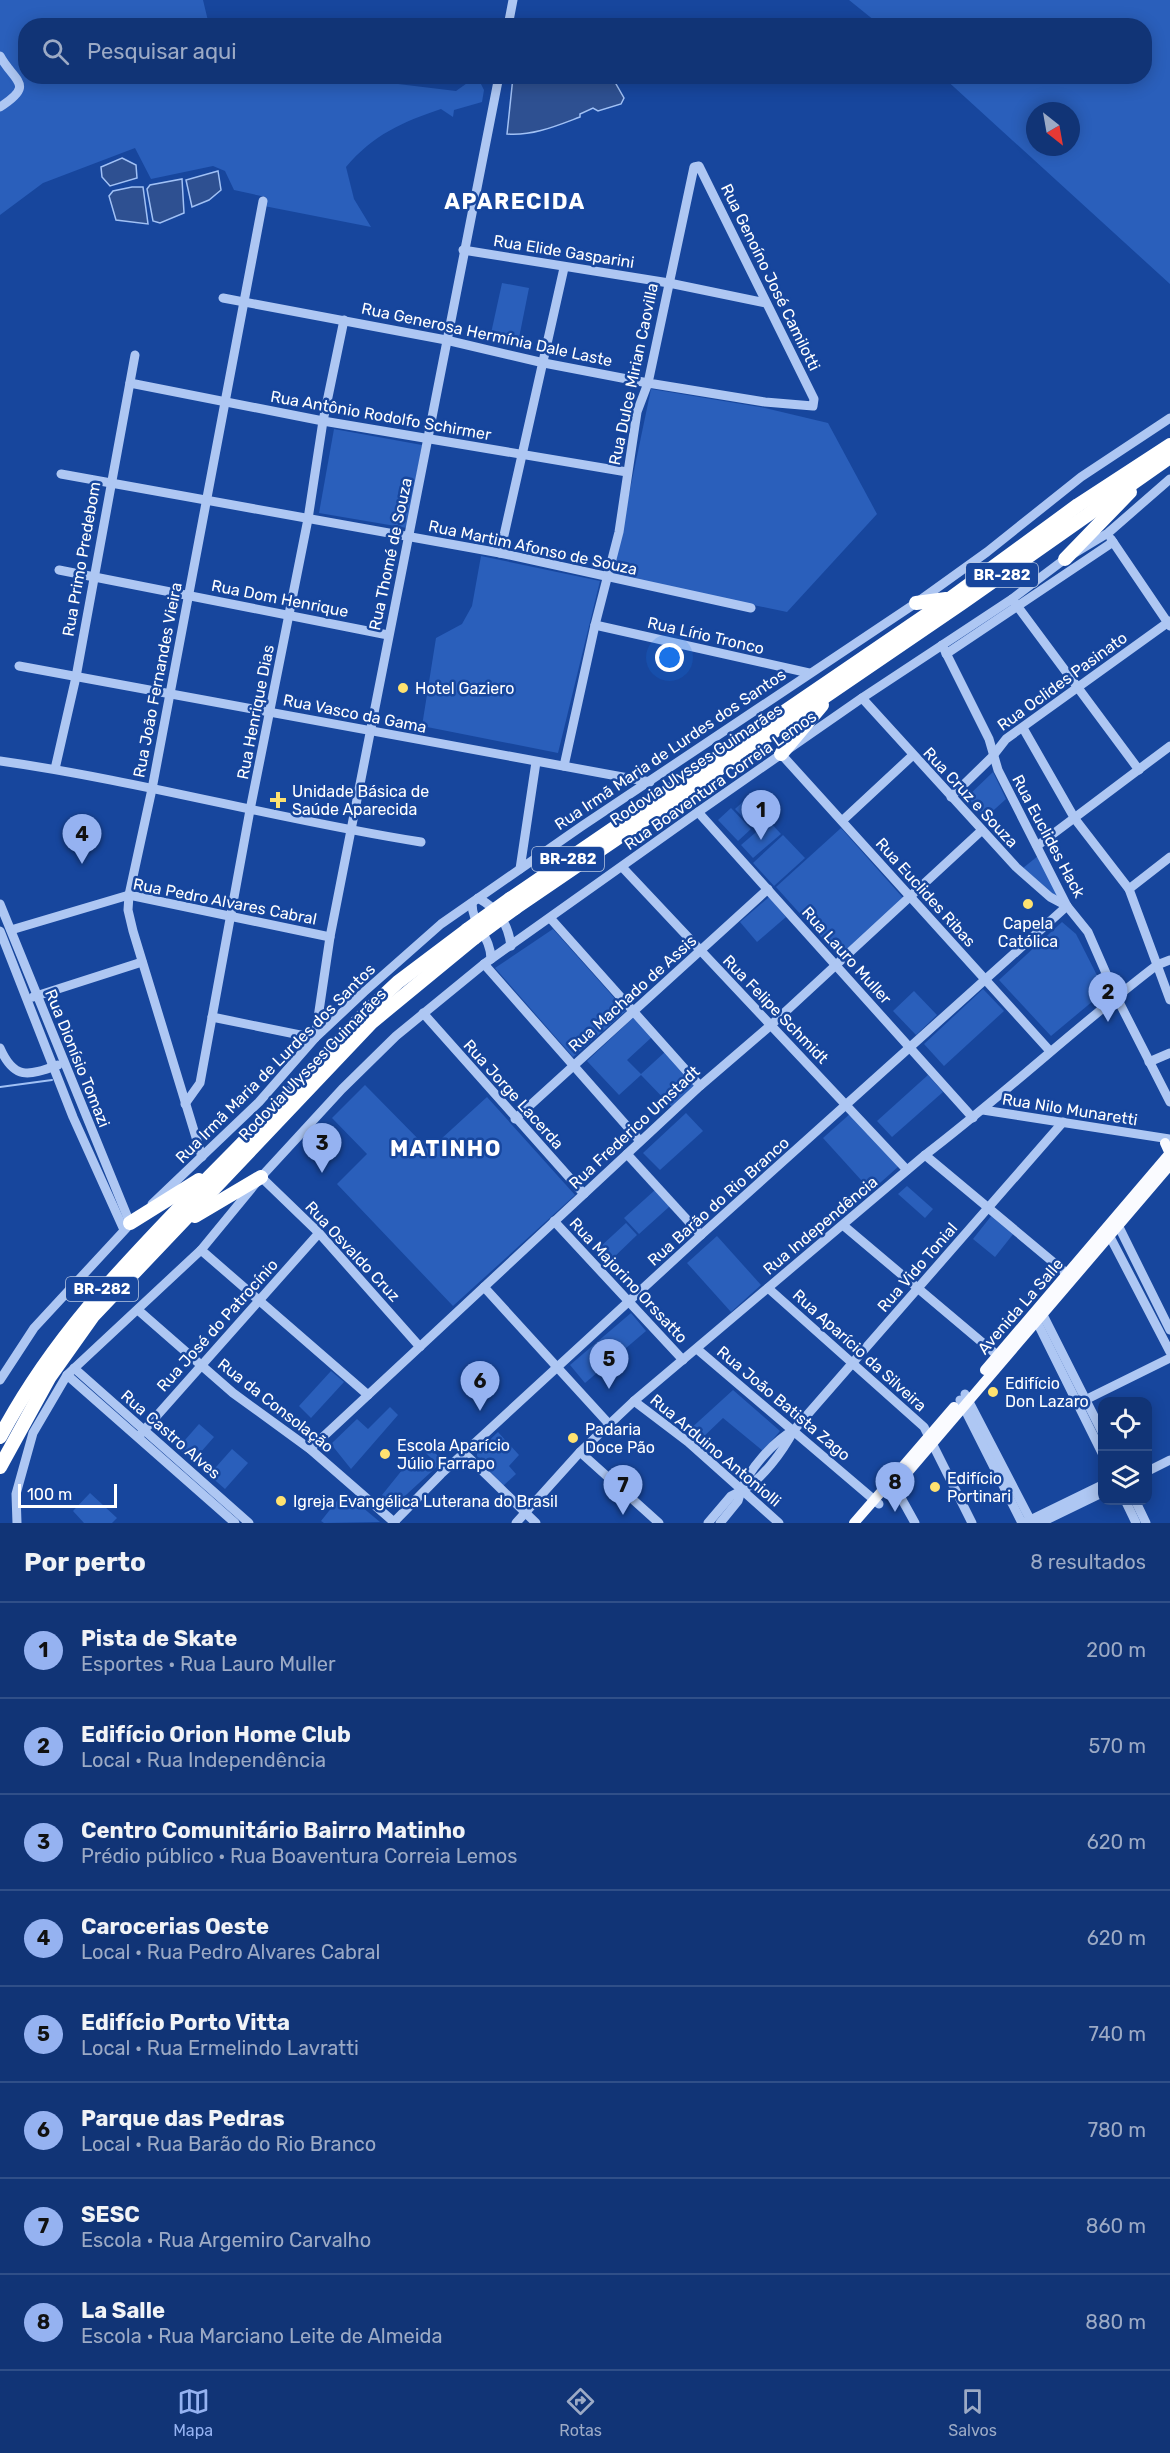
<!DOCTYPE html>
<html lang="pt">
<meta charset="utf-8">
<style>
:root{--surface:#113476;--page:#1e3f7e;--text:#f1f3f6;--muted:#9caac5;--line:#304f88;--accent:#95b2f1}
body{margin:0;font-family:Rubik,sans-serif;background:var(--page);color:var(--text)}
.controls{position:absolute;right:18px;bottom:18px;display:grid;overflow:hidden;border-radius:12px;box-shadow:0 3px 15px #0003}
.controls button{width:54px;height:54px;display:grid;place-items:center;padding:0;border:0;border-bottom:2px solid var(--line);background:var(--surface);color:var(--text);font:30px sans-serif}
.compass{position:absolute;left:1026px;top:102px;width:54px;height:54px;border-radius:50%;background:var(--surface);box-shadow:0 3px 15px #0003;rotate:149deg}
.scale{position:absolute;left:18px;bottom:15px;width:99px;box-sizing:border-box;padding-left:6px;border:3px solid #fff;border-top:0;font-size:16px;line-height:21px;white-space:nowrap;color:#fff;-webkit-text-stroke:4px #17469d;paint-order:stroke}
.you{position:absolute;left:670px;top:658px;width:21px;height:21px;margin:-15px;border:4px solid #fff;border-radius:50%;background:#1a73e8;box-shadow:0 0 0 9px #1a73e833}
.badge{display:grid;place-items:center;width:39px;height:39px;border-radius:50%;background:var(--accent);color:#111;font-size:20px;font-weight:700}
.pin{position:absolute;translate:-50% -50px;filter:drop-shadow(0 2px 3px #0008)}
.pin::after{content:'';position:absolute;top:32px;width:21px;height:18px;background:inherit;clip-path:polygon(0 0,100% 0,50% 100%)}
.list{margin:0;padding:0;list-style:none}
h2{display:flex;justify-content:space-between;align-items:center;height:78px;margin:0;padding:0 24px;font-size:26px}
h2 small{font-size:20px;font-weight:400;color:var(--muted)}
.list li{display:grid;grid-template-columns:39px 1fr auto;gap:18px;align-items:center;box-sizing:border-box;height:96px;padding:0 24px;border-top:2px solid var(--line)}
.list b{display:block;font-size:22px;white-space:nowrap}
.list p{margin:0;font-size:20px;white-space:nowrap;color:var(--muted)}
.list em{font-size:20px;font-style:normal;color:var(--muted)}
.icon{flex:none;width:33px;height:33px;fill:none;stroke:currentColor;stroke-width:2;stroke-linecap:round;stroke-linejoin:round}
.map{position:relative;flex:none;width:1170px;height:1523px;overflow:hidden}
.search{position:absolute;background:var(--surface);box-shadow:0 3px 15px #0003;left:18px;right:18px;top:18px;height:66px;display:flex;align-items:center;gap:15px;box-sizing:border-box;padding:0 21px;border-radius:24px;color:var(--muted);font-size:22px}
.sheet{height:846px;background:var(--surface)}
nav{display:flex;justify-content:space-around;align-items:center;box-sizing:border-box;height:84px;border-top:2px solid var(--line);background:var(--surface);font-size:16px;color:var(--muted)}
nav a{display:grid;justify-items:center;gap:3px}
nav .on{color:var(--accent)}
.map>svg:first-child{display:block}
</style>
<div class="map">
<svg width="1170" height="1523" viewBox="0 0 1170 1523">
<rect width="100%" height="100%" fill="#17469d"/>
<g fill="#2a5fbb" fill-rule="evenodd">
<path d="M0 0H203L209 25 26 26V76H387L390 83 456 91 477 76 484 90 482 102 454 110 453 117 441 109C402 122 373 135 346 167L354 199 371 227 264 206 266 197 234 190 225 171 213 166 151 179 135 148 43 183 0 215Z"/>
<path d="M849 0H1170V284L943 77 1144 76V26L880 25ZM1035 111H1071V147H1035Z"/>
<polygon points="502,283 529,288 518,343 490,338"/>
<polygon points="651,389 765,408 828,423 877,514 787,612 612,576"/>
<polygon points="334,429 422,445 407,528 319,513"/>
<polygon points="481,556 600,581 558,753 422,726 436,638 462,624 472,606"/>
<polygon points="993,772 1006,799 985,818 967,797"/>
<polygon points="748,797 768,818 755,830 735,809"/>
<polygon points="731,808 751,829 738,841 718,820"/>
<polygon points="769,821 781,834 753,858 741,845"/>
<polygon points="841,828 904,899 839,957 776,887"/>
<polygon points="783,835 805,858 774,886 753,863"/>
<polygon points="1038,856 1064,904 1023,868"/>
<polygon points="769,897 786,917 757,942 740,922"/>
<polygon points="1062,922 1076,934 1105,991 1051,1036 999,980"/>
<polygon points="553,929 626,1011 573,1057 495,968"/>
<polygon points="983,989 1004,1011 944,1066 924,1044"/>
<polygon points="914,991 937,1015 916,1035 893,1011"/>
<polygon points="634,1017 652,1037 627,1060 641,1074 665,1052 696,1085 672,1107 641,1075 619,1095 587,1061"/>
<polygon points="928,1075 943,1092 892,1137 877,1121"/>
<polygon points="365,1085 429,1150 487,1097 575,1195 453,1306 337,1184 367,1154 332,1118"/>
<polygon points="686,1113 703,1131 660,1170 643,1153"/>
<polygon points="851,1113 899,1166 871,1191 823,1138"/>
<polygon points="907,1186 933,1209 925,1218 898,1194"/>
<polygon points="655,1190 670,1206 639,1234 624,1218"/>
<polygon points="992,1215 1014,1233 995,1257 973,1239"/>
<polygon points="626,1223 637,1235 611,1260 600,1247"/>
<polygon points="717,1236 761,1285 731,1312 687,1263"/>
<polygon points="631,1313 646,1331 585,1383 570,1365"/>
<polygon points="331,1371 344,1382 311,1418 299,1406"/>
<polygon points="733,1390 780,1431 763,1451 723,1418 698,1442 688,1431"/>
<polygon points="390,1407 398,1415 351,1469 331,1444 357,1419 368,1429"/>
<polygon points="199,1424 214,1437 193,1461 178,1448"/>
<polygon points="498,1432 519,1455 509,1466 516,1474 503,1486 477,1456 477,1452"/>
<polygon points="426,1444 443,1461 394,1506 382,1495 411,1459 422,1468 431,1458 422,1449"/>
<polygon points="232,1449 248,1463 225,1489 209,1475"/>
<polygon points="344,1492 380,1522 324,1523 321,1521"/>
<polygon points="90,1493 117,1518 112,1523 84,1523 73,1511"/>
</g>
<g fill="#2e5091" stroke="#a1c1f5" stroke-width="1.5">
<path d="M513 77H612L624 98 621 104 598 111 593 108 580 114V117C556 126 533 136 507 134Z"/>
<polygon points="122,158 136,165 137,178 110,186 102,177 101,167"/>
<polygon points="218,171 221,190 209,200 192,207 186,180"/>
<polygon points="182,179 184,213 160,223 153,221 147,189 150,185"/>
<polygon points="132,187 143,187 148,224 116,220 109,196 113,191"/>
</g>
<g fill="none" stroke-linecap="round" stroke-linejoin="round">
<polyline stroke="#a1c1f5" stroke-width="2" points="0,1087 52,1080"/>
<g stroke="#aec7f3" stroke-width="9">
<polyline points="508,26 513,0"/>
<path d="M0 56C14 82 36 84 0 107"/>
<polyline points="463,250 669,283 766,303"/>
<polyline points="223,298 446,340 544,363 648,383 765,402 813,406 814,399 699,166 694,167 648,383 637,412 619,532 595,625 564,766"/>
<polyline points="130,383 323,421 627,472"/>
<polyline points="61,474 500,553 751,608"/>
<polyline points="1111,539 1170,626"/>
<polyline points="500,553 564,268"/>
<polyline points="59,570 388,635"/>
<polyline points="1012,599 1139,770"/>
<polyline points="595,625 809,673"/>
<polyline points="942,645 989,739 998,770 1067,906 1088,932 1116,996 1170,1102"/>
<polyline points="946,654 1113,542"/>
<polyline points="19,666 650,782"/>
<polyline points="862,698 1016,867 1050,897 1067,906"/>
<polyline points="1023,728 1075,819 1129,889 1170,1000"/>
<polyline points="781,754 1049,1050"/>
<path d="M0 761C141 781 280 820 421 842"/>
<polyline points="55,769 76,677 135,355"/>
<polyline points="951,797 992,757 1006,739 1170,621"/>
<polyline points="698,812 973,1118"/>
<polyline points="842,821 913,755"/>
<polyline points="1037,846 1170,746"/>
<polyline points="623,868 907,1170"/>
<polyline points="520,869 536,762"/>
<polyline points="1129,889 1170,857"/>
<path d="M478 898C498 909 508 923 511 946"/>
<path d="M472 903C472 926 491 936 491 959"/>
<polyline points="0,904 130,1223"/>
<polyline points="551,919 700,1086"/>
<polyline points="11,930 129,895 330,937"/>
<polyline points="0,931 73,1117 124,1230"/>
<polyline points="484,964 640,1141"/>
<polyline points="33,997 142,962"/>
<polyline points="423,1013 584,1194"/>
<polyline points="212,1017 315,1038 330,937 499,76"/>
<path d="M0 1048C14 1080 28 1076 58 1065"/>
<polyline points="1149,1062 1170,1053"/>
<polyline points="185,1104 200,1083 250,810 308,519 323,421 344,320"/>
<polyline points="983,1110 1170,1139"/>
<polyline points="515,1119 768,889"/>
<polyline points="627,1154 701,1235"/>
<polyline points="925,1155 1071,1277"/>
<polyline points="202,1157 133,931 128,910 129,895 152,789 263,201"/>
<polyline points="261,1177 319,1233 420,1347"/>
<polyline points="152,1204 259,1102 315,1038 364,992 441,924 582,826 916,603 987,552 1081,477 1170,418"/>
<polyline points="554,1221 683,1360"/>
<polyline points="1113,1221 1119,1227 1170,1330"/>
<polyline points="844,1226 1003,1360"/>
<polyline points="1107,1231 1170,1352"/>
<polyline points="201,1250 368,1395"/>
<polyline points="484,1287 609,1424"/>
<polyline points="768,1288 924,1427 972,1523"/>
<polyline points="1040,1309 1102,1432"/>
<polyline points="138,1310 233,1393 310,1449 395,1523"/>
<polyline points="1034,1316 1102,1453"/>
<polyline points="697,1349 879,1504"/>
<polyline points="74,1368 249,1523"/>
<polyline points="67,1375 235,1523"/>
<polyline points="0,1380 34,1328 133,1221"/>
<polyline points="965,1394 1032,1523"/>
<polyline points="960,1400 1022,1523"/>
<polyline points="634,1401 688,1442 779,1523"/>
<polyline points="1083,1401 1170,1358"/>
<polyline points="138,1437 319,1233"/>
<polyline points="310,1449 700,1086 771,1025 981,831"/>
<polyline points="580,1452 659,1523"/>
<polyline points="464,1453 536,1523"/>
<polyline points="1148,1471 1170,1460"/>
<polyline points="895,1487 915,1523"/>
<polyline points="1125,1500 1136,1523"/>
<polyline points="1135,1500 1146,1523"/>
<polyline points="1026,1522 1102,1485"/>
<polyline points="17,1523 16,1494 33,1433 67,1375 201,1250 261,1177 342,1089 396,1036 484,964 698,812 862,698 1012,599 1065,559 1108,533 1170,479"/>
<polyline points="393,1523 441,1474 701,1235 1067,906"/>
<path d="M516 1523 580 1452 634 1401 925 1155C1005 1094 1077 1026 1157 965L1170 960"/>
<path d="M708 1523 731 1496 741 1491C749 1469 773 1442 794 1430"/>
<path d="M720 1523 738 1501 741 1491C762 1480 783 1451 794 1430L1063 1122"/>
<polyline points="1040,1523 1102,1493"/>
</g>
<g stroke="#fafbff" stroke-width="10">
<polyline points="1165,1143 1170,1154"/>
<polyline points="985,1370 1170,1153"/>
<polyline points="892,1479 954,1407"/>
<polyline points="897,1484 894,1479 888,1482 890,1488 896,1486 1170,1165"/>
<polyline points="854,1523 888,1484"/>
</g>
<g stroke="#fff" stroke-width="14">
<polyline points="1065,559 1130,492"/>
<polyline points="916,603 946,599"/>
<polyline points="781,754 822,705"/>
<polyline points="510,899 951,598 1078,505 1170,445"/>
<polyline points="515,908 962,603 1170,457"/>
<polyline points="195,1216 261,1177"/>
<polyline points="130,1223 199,1180"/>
<path d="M0 1437C55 1333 129 1260 210 1176 264 1122 316 1067 367 1011L398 982 467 930"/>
<polyline points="0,1467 49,1378 93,1316 372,1022 474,938"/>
</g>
<g stroke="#fff" stroke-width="14">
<polyline points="467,930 510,899"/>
<polyline points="474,938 515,908"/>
</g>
</g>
<g fill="#ffe270" stroke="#17469d" stroke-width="2">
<circle cx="403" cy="688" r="6"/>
<path d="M275 791h6v6h6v6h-6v6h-6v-6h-6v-6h6z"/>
<circle cx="1028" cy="904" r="6"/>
<circle cx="993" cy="1392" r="6"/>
<circle cx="573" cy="1438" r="6"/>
<circle cx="385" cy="1454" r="6"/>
<circle cx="935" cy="1487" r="6"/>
<circle cx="281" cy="1501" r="6"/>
</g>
<g text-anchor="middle" stroke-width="5" stroke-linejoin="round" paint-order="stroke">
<g fill="#17469d" stroke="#b9c8e2" stroke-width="1.5">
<rect x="966" y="563" width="72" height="24" rx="4.5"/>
<rect x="532" y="847" width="72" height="24" rx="4.5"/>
<rect x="66" y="1277" width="72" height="24" rx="4.5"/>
</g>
<g font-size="15" font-weight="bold" fill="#fff">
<text x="1002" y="580">BR-282</text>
<text x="568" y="864">BR-282</text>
<text x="102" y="1294">BR-282</text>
</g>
<g font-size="16" fill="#fff" stroke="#17469d">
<text transform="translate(564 251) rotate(9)" y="6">Rua Elide Gasparini</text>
<text transform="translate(771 277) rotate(64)" y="6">Rua Genoíno José Camilotti</text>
<text transform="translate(487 334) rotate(12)" y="6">Rua Generosa Hermínia Dale Laste</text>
<text transform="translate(633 374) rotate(-78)" y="6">Rua Dulce Mirian Caovilla</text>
<text transform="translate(381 415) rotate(10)" y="6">Rua Antônio Rodolfo Schirmer</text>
<text transform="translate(533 547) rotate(12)" y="6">Rua Martim Afonso de Souza</text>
<text transform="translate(390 554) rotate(-78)" y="6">Rua Thomé de Souza</text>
<text transform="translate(81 559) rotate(-80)" y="6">Rua Primo Predebom</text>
<text transform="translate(280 598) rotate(11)" y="6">Rua Dom Henrique</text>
<text transform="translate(706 635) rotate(13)" y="6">Rua Lírio Tronco</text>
<text transform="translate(157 680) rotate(-79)" y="6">Rua João Fernandes Vieira</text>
<text transform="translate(1062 681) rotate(-36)" y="6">Rua Oclides Pasinato</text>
<text transform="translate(255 712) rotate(-79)" y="6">Rua Henrique Dias</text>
<text transform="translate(355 713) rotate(11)" y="6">Rua Vasco da Gama</text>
<text transform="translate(670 749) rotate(-34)" y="6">Rua Irmã Maria de Lurdes dos Santos</text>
<text transform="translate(696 764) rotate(-34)" y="6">Rodovia Ulysses Guimarães</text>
<text transform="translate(720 780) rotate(-35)" y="6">Rua Boaventura Correia Lemos</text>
<text transform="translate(971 797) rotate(47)" y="6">Rua Cruz e Souza</text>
<text transform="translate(1049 836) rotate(62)" y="6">Rua Euclides Hack</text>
<text transform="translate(926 892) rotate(48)" y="6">Rua Euclides Ribas</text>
<text transform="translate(225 901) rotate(11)" y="6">Rua Pedro Alvares Cabral</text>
<text transform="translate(847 955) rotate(48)" y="6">Rua Lauro Muller</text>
<text transform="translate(632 993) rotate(-42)" y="6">Rua Machado de Assis</text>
<text transform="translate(776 1009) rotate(46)" y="6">Rua Felipe Schmidt</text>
<text transform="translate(78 1058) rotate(68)" y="6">Rua Dionísio Tomazi</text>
<text transform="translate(275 1063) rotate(-45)" y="6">Rua Irmã Maria de Lurdes dos Santos</text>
<text transform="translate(312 1064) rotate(-46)" y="6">Rodovia Ulysses Guimarães</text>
<text transform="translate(514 1094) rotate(48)" y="6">Rua Jorge Lacerda</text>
<text transform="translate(1070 1109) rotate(9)" y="6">Rua Nilo Munaretti</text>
<text transform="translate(634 1127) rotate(-43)" y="6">Rua Frederico Umstadt</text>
<text transform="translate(718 1201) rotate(-42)" y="6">Rua Barão do Rio Branco</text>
<text transform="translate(820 1225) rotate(-40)" y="6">Rua Independência</text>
<text transform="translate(353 1251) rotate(47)" y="6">Rua Osvaldo Cruz</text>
<text transform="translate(917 1267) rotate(-49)" y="6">Rua Vido Tonial</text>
<text transform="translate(629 1280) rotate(47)" y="6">Rua Majorino Orssatto</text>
<text transform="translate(1020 1306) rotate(-49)" y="6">Avenida La Salle</text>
<text transform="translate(217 1325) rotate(-48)" y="6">Rua José do Patrocínio</text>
<text transform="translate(860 1350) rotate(42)" y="6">Rua Aparício da Silveira</text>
<text transform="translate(784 1403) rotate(40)" y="6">Rua João Batista Zago</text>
<text transform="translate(276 1405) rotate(38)" y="6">Rua da Consolação</text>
<text transform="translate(171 1434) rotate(41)" y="6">Rua Castro Alves</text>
<text transform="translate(716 1450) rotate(40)" y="6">Rua Arduino Antoniolli</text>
</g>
<g font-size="16" fill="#fff" stroke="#17469d" text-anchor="start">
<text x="415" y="694">Hotel Gaziero</text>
<text x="292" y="797">Unidade Básica de<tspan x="292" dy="18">Saúde Aparecida</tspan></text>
<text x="1028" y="929" text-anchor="middle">Capela<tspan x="1028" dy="18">Católica</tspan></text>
<text x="1005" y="1389">Edifício<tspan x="1005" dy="18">Don Lazaro</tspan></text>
<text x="585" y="1435">Padaria<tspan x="585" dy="18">Doce Pão</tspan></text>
<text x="397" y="1451">Escola Aparício<tspan x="397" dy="18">Júlio Farrapo</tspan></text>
<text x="947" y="1484">Edifício<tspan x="947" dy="18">Portinari</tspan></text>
<text x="293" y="1507">Igreja Evangélica Luterana do Brasil</text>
</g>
<g font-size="22" font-weight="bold" letter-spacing="1.5" fill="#fff" stroke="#17469d">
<text x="515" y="209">APARECIDA</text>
<text x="446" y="1156">MATINHO</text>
</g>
</g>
</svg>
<div class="controls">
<button><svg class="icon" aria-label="locate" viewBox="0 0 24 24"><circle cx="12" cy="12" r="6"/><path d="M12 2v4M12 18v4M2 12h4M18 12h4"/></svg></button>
<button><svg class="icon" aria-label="layers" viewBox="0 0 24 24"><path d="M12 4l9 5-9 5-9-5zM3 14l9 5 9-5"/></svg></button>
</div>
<svg class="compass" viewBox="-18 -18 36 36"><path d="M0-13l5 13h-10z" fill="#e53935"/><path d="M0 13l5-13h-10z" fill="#9caac5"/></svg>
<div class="scale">100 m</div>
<div class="you"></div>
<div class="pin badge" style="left:761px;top:840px">1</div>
<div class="pin badge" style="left:1108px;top:1022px">2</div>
<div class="pin badge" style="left:322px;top:1173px">3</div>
<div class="pin badge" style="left:82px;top:864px">4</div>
<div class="pin badge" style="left:609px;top:1389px">5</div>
<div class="pin badge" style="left:480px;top:1411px">6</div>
<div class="pin badge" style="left:623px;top:1515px">7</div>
<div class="pin badge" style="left:895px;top:1512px">8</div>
<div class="search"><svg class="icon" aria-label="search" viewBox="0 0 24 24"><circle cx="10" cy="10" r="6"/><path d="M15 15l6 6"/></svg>Pesquisar aqui</div>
</div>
<section class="sheet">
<h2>Por perto<small>8 resultados</small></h2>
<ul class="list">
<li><span class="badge">1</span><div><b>Pista de Skate</b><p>Esportes · Rua Lauro Muller</p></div><em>200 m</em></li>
<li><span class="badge">2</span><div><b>Edifício Orion Home Club</b><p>Local · Rua Independência</p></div><em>570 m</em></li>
<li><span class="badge">3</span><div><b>Centro Comunitário Bairro Matinho</b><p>Prédio público · Rua Boaventura Correia Lemos</p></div><em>620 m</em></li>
<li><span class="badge">4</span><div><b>Carocerias Oeste</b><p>Local · Rua Pedro Alvares Cabral</p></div><em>620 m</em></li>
<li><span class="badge">5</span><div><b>Edifício Porto Vitta</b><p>Local · Rua Ermelindo Lavratti</p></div><em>740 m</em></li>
<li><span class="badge">6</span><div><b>Parque das Pedras</b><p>Local · Rua Barão do Rio Branco</p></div><em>780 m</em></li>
<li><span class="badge">7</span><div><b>SESC</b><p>Escola · Rua Argemiro Carvalho</p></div><em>860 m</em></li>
<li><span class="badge">8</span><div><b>La Salle</b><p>Escola · Rua Marciano Leite de Almeida</p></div><em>880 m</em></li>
</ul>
</section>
<nav>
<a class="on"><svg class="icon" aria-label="map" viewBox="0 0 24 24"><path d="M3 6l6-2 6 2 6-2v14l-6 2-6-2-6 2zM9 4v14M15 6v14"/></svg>Mapa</a>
<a><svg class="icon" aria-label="directions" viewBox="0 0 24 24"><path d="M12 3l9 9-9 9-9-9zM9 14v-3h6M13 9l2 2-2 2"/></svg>Rotas</a>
<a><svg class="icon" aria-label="saved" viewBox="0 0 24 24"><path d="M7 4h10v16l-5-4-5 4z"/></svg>Salvos</a>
</nav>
